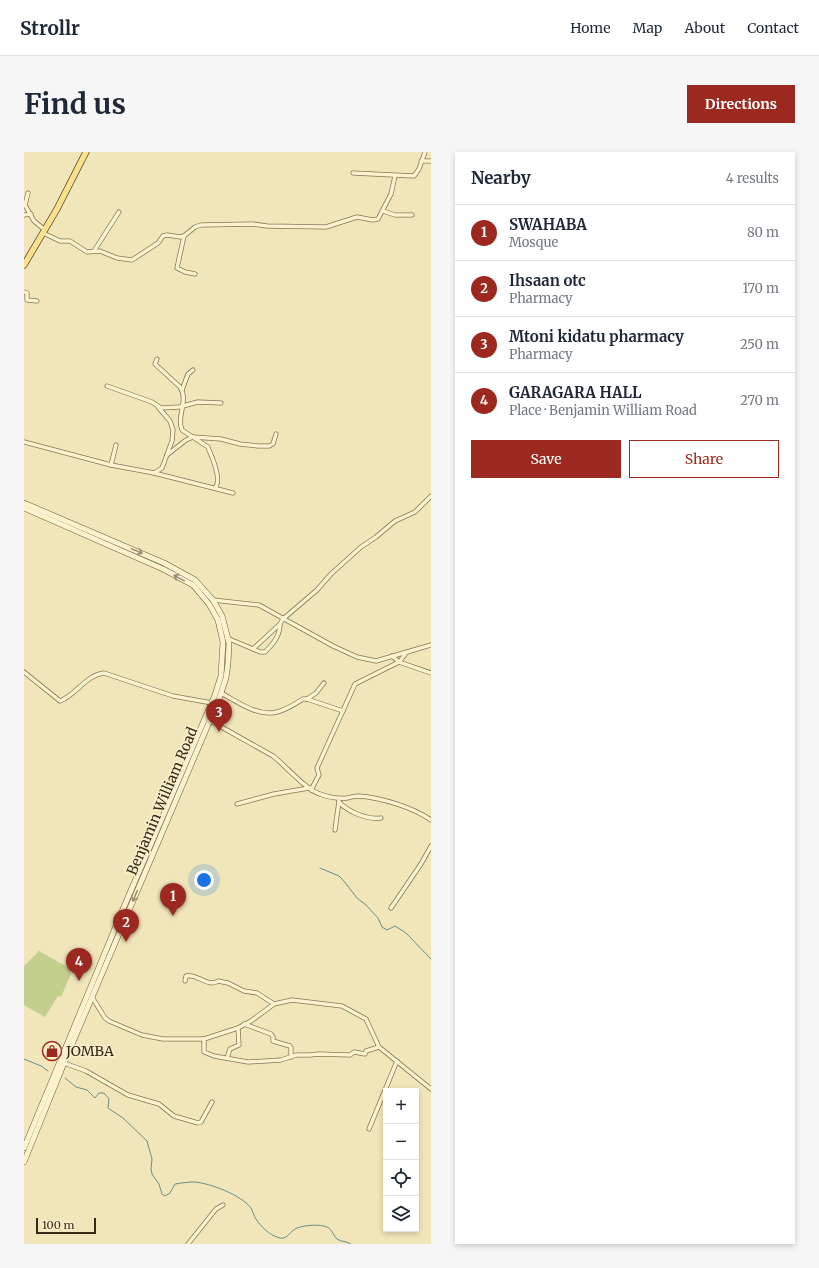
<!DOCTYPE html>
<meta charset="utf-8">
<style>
:root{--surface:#fff;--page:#f6f6f7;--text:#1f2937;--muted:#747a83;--line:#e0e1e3;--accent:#9c291f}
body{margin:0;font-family:Merriweather,serif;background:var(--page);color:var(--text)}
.controls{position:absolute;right:12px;bottom:12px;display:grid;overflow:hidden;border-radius:0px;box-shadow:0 2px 6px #0003}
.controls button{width:36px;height:36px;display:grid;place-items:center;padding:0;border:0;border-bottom:1px solid var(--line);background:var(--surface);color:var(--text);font:20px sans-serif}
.scale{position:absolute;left:12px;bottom:10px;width:60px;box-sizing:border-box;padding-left:4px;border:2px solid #362a19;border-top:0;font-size:11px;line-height:14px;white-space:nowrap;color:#362a19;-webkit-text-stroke:3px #f8efca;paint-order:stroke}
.you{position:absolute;left:180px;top:728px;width:14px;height:14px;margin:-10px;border:3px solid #fff;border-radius:50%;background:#1a73e8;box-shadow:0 0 0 6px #1a73e833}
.badge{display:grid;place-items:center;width:26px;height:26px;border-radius:50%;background:var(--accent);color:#fff;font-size:13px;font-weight:700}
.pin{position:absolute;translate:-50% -33px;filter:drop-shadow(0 1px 2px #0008)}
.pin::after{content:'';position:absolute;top:21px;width:14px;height:12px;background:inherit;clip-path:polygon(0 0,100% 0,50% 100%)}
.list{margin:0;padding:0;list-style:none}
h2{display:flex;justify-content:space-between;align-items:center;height:52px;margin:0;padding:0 16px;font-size:17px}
h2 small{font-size:13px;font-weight:400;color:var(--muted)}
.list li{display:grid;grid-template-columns:26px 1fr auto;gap:12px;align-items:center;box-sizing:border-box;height:56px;padding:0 16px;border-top:1px solid var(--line)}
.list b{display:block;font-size:15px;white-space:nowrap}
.list p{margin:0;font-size:13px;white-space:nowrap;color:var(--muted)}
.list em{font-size:13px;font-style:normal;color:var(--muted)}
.actions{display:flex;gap:8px;padding:12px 16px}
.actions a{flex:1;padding:9px 0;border:1px solid var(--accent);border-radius:0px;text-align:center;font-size:14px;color:var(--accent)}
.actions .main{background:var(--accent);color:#fff}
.icon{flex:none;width:22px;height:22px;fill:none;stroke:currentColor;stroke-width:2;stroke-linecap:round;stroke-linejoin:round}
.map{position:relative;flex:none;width:407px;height:1092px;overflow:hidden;border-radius:0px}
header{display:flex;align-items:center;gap:24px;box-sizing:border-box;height:56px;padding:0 20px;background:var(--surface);border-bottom:1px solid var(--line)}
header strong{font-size:19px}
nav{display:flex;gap:22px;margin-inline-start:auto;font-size:14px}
.intro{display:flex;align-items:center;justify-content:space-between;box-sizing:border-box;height:96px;padding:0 24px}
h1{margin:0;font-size:28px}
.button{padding:10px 18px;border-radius:0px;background:var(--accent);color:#fff;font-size:14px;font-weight:700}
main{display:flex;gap:24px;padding:0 24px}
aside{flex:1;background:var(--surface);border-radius:0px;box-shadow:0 2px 6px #0003}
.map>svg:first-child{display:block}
</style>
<header>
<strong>Strollr</strong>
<nav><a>Home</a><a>Map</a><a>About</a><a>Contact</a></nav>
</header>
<div class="intro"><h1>Find us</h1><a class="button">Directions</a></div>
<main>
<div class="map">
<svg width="407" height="1092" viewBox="0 0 407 1092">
<rect width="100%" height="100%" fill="#f1e6ba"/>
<polygon fill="#c2cf8d" points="15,799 45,816 47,822 37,845 34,844 21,865 0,853 0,814"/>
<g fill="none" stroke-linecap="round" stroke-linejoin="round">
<g stroke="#668f88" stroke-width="1">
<polyline points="296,716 315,724 319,728 333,746 342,753 354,766 358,775 363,778 371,774 382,781 407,807"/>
<polyline points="0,907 17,914 24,919"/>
<path d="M41 926 52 935 63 938 71 946 75 941H80L85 947 84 956 99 966 123 989 128 1007 127 1017 128 1022 135 1032 138 1042 141 1044 146 1041 151 1032C157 1031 164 1030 170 1030 186 1031 217 1043 227 1056 229 1060 230 1064 232 1067 236 1074 246 1083 253 1085 263 1090 265 1079 273 1076 281 1073 296 1072 303 1075 308 1077 309 1083 313 1087 317 1090 323 1089 327 1092"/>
</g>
<defs>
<g id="street">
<polyline points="397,9 407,9"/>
<polyline points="329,21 390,24 395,17 401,0"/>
<polyline points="4,41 1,53 10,69 21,78"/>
<polyline points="359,59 371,63 388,63"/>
<polyline points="0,63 7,62"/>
<polyline points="19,81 36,89 46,89 63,100 76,99 93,106 108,108 134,91 139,84 143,83 156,85 160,84 171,75 177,73 229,72 243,74 302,75 333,65 349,68 354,67 367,42 371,24"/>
<polyline points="160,84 153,116 161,120 171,122"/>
<polyline points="70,99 95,60"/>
<polyline points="0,140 3,141 3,148 13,149"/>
<path d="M133 207 131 212 156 235C165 248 152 265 158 278L184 295 185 298C189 307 198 328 191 336"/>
<polyline points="83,234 128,250 137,256 155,255 174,250 197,251"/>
<polyline points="158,238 164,222 169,218"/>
<polyline points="0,290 87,313 130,321 209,341"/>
<polyline points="143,303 162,288 169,285 197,287 216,292 234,294 245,294 249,292 252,282"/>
<polyline points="87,313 92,293"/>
<polyline points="130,321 138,316 148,289 149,278 146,269 134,255"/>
<polyline points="189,448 235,453 309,494 333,505 352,509 383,500"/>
<polyline points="203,486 229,497 256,472 259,467 293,438 307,422 337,395 352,385 371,369 391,360 407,344"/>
<path d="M229 497 236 500H241C249 492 256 484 256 472"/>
<polyline points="368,504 375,510 383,500 407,493"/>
<path d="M0 520 36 549C52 543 62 523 80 521L149 544 188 551"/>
<path d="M197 541C214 550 233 565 253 560 262 558 271 552 279 547H283L319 559"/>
<polyline points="283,547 292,541 300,531"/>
<path d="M185 568 249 604C262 614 282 638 296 642 304 645 314 647 323 646 327 645 331 644 335 644 358 646 388 655 407 668"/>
<polyline points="287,638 295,623 293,616 331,532 375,510 407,521"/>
<path d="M315 650C324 660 344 668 357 666"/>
<polyline points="213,652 250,642 285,636"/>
<polyline points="311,678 315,649"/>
<polyline points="367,756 397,712 407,694"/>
<path d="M161 829 162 824C173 821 184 836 194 829L204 831 220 839 233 841 250 852"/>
<polyline points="68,845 81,866 85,869 118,883 139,887 180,887 214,876 227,869 250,852 268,848 318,854 342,867 355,895 407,937"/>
<polyline points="220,872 247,882 249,885 249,889 266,894 267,896 267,905"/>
<polyline points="180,887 180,900 190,904 224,910 257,908 272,903 286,903 295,902 326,903 330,900 341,902 342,899 355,895"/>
<polyline points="203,906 206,897 215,893 214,876"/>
<polyline points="40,911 62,919 104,943 135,952 150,964 174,971 177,970 188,950"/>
<polyline points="345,977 373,909"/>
<polyline points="164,1092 192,1057 199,1053"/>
</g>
<g id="secondary">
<polyline points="0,351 140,411 171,428 189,448 198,464 205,491 204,511 202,526 195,547 40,911 0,1010"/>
<polyline points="0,356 139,417 169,433 185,452 194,468 199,490 197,524 191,543 102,750 0,996"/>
</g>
<polyline id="primary" points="0,113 33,57 62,0"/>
</defs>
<use href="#street" stroke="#897453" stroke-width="5"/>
<use href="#secondary" stroke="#6a5537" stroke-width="6"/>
<use href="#primary" stroke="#554128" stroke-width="7"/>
<use href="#street" stroke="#fcf2cd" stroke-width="3.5"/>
<use href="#secondary" stroke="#fcf2cd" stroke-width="5"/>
<use href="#primary" stroke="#f9e18d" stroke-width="5.5"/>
</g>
<defs><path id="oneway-shaft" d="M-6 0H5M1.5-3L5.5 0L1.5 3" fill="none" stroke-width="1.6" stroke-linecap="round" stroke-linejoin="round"/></defs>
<g stroke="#998e73">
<use href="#oneway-shaft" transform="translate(113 399) rotate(23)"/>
<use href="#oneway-shaft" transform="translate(155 426) rotate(-151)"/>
<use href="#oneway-shaft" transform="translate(111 744) rotate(113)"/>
</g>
<defs>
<symbol id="shop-ring" viewBox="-11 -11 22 22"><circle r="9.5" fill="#f8efca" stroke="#9c291f" stroke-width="1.5"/><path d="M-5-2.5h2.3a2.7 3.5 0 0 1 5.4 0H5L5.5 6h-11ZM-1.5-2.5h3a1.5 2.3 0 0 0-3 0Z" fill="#9c291f"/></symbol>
</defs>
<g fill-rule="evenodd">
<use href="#shop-ring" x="17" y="888" width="22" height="22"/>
</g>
<g text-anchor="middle" stroke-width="3.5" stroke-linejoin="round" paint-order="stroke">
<g font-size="14" fill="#362a19" stroke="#f8efca">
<text transform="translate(138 649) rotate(-67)" y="5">Benjamin William Road</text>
</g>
<g font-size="14" fill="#362a19" stroke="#f8efca" text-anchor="start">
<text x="42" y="904">JOMBA</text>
</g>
</g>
</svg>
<div class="controls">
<button>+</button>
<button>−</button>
<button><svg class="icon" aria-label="locate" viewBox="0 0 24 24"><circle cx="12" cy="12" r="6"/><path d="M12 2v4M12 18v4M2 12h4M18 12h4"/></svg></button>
<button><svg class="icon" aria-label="layers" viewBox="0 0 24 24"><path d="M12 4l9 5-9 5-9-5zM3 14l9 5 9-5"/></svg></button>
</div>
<div class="scale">100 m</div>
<div class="you"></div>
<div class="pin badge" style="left:149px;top:764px">1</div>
<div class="pin badge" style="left:102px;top:790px">2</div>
<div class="pin badge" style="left:195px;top:580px">3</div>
<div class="pin badge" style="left:55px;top:829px">4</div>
</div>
<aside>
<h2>Nearby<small>4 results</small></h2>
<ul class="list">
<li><span class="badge">1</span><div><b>SWAHABA</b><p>Mosque</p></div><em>80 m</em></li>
<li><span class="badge">2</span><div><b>Ihsaan otc</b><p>Pharmacy</p></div><em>170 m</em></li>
<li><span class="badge">3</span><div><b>Mtoni kidatu pharmacy</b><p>Pharmacy</p></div><em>250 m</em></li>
<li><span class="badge">4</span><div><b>GARAGARA HALL</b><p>Place · Benjamin William Road</p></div><em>270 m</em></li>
</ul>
<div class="actions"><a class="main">Save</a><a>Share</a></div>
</aside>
</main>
